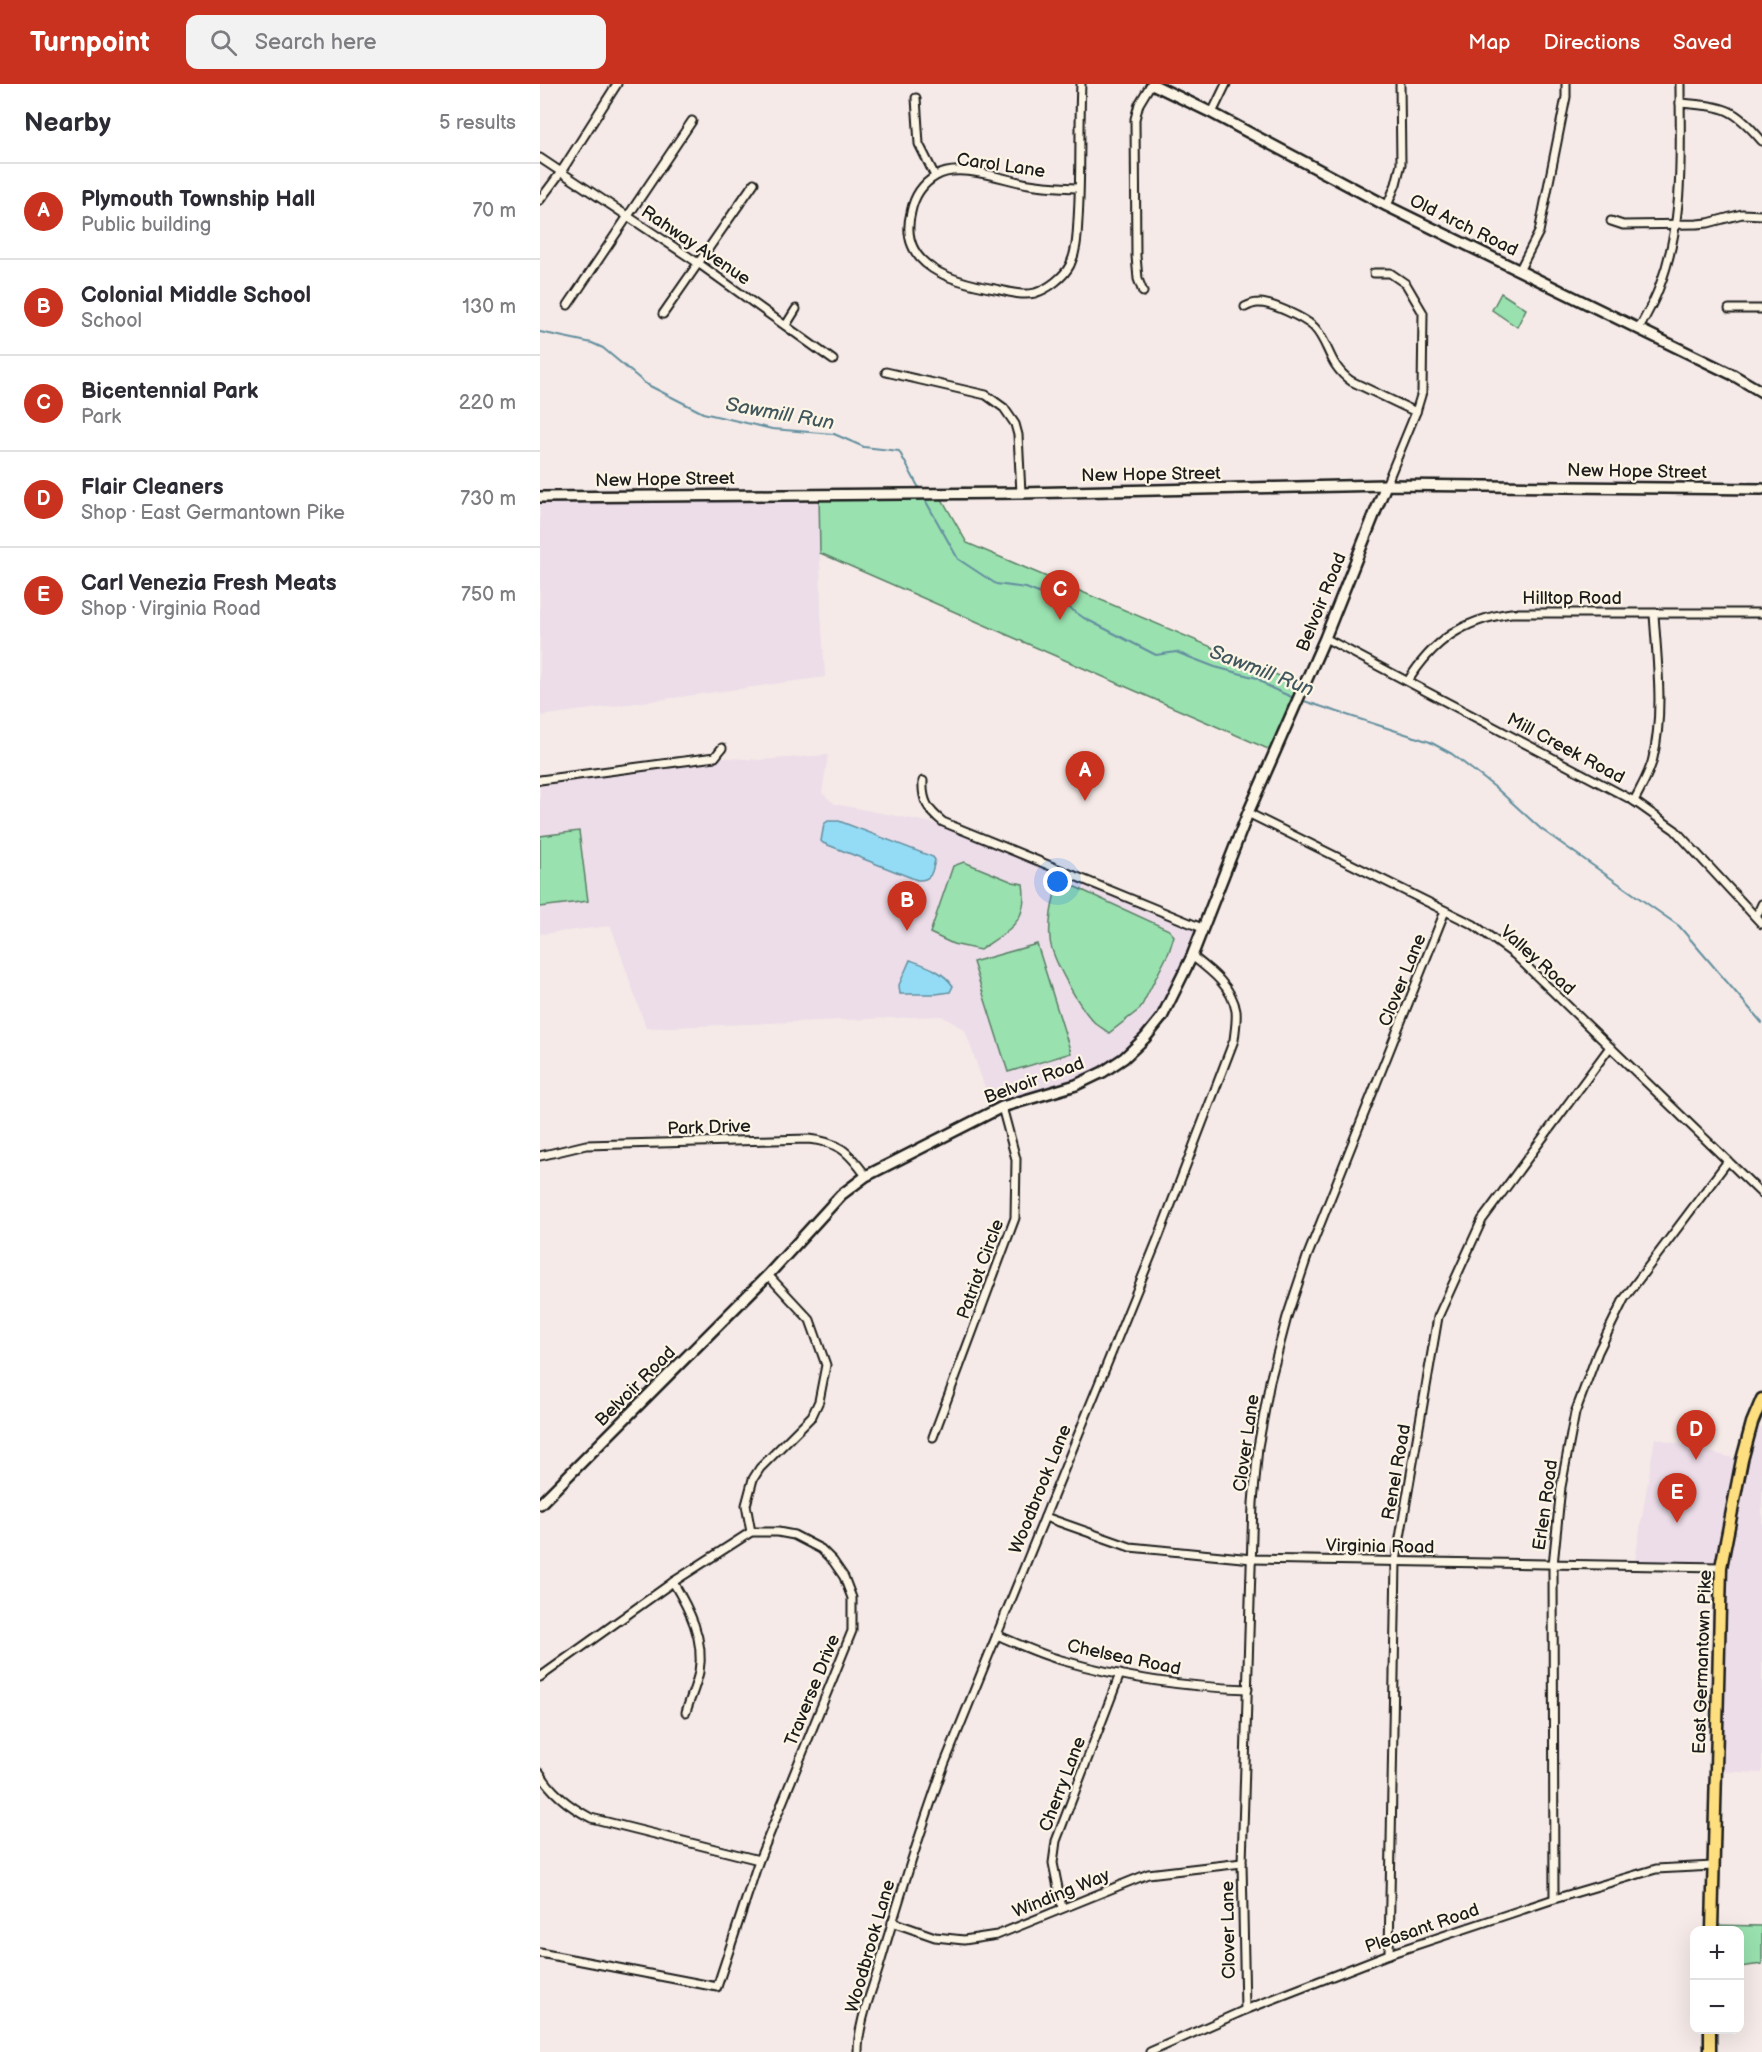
<!DOCTYPE html>
<meta charset="utf-8">
<style>
:root{--surface:#fff;--page:#f2f2f3;--text:#2b2b33;--muted:#7c7c81;--line:#e1e1e2;--accent:#c8321e}
body{margin:0;font-family:"Balsamiq Sans",sans-serif;background:var(--page);color:var(--text)}
.controls{position:absolute;right:18px;bottom:18px;display:grid;overflow:hidden;border-radius:12px;box-shadow:0 6px 24px #0002}
.controls button{width:54px;height:54px;display:grid;place-items:center;padding:0;border:0;border-bottom:2px solid var(--line);background:var(--surface);color:var(--text);font:30px sans-serif}
.you{position:absolute;left:518px;top:798px;width:21px;height:21px;margin:-15px;border:4px solid #fff;border-radius:50%;background:#1a73e8;box-shadow:0 0 0 9px #1a73e833}
.badge{display:grid;place-items:center;width:39px;height:39px;border-radius:50%;background:var(--accent);color:#fff;font-size:20px;font-weight:700}
.pin{position:absolute;translate:-50% -50px;filter:drop-shadow(0 2px 3px #0008)}
.pin::after{content:'';position:absolute;top:32px;width:21px;height:18px;background:inherit;clip-path:polygon(0 0,100% 0,50% 100%)}
.list{margin:0;padding:0;list-style:none}
h2{display:flex;justify-content:space-between;align-items:center;height:78px;margin:0;padding:0 24px;font-size:26px}
h2 small{font-size:20px;font-weight:400;color:var(--muted)}
.list li{display:grid;grid-template-columns:39px 1fr auto;gap:18px;align-items:center;box-sizing:border-box;height:96px;padding:0 24px;border-top:2px solid var(--line)}
.list b{display:block;font-size:22px;white-space:nowrap}
.list p{margin:0;font-size:20px;white-space:nowrap;color:var(--muted)}
.list em{font-size:20px;font-style:normal;color:var(--muted)}
.icon{flex:none;width:33px;height:33px;fill:none;stroke:currentColor;stroke-width:2;stroke-linecap:round;stroke-linejoin:round}
.map{position:relative;flex:none;width:1222px;height:1968px;overflow:hidden}
header{display:flex;align-items:center;gap:36px;box-sizing:border-box;height:84px;padding:0 30px;background:var(--accent);color:#fff}
header strong{font-size:28px}
nav{display:flex;gap:33px;margin-inline-start:auto;font-size:21px}
.search{width:420px;height:54px;background:var(--page);display:flex;align-items:center;gap:15px;box-sizing:border-box;padding:0 21px;border-radius:12px;color:var(--muted);font-size:22px}
main{display:flex}
aside{flex:1;background:var(--surface)}
.map>svg:first-child{display:block}
</style>
<header>
<strong>Turnpoint</strong>
<div class="search"><svg class="icon" aria-label="search" viewBox="0 0 24 24"><circle cx="10" cy="10" r="6"/><path d="M15 15l6 6"/></svg>Search here</div>
<nav><a>Map</a><a>Directions</a><a>Saved</a></nav>
</header>
<main>
<aside>
<h2>Nearby<small>5 results</small></h2>
<ul class="list">
<li><span class="badge">A</span><div><b>Plymouth Township Hall</b><p>Public building</p></div><em>70 m</em></li>
<li><span class="badge">B</span><div><b>Colonial Middle School</b><p>School</p></div><em>130 m</em></li>
<li><span class="badge">C</span><div><b>Bicentennial Park</b><p>Park</p></div><em>220 m</em></li>
<li><span class="badge">D</span><div><b>Flair Cleaners</b><p>Shop · East Germantown Pike</p></div><em>730 m</em></li>
<li><span class="badge">E</span><div><b>Carl Venezia Fresh Meats</b><p>Shop · Virginia Road</p></div><em>750 m</em></li>
</ul>
</aside>
<div class="map">
<svg width="1222" height="1968" viewBox="0 0 1222 1968">
<rect width="100%" height="100%" fill="#f5eae7"/>
<filter id="ink" filterUnits="userSpaceOnUse"><feTurbulence type="fractalNoise" baseFrequency=".0167" numOctaves="2"/><feDisplacementMap in="SourceGraphic" scale="12" xChannelSelector="R" yChannelSelector="G"/><feConvolveMatrix kernelMatrix="1 2 1 2 8 2 1 2 1" color-interpolation-filters="sRGB"/></filter>
<g filter="url(#ink)">
<g fill="#ecdde9">
<polygon points="279,410 281,529 285,593 0,632 0,413"/>
<polygon points="288,671 282,709 295,720 418,744 662,844 622,933 563,988 453,1027 425,946 402,932 106,944 71,842 0,850 0,696 175,673 220,676"/>
<polygon points="1212,1339 1222,1344 1222,1689 1175,1687 1181,1483 1094,1482 1115,1354 1201,1376"/>
</g>
<g fill="#99e1af" stroke="#5a7e66" stroke-width="1.5">
<polygon points="961,209 986,225 977,243 952,226"/>
<polygon points="279,410 399,410 427,459 763,602 735,668 280,469"/>
<polygon points="39,747 48,817 0,823 0,752"/>
<path d="M424 778 473 798 483 800C489 839 468 846 440 866L413 860 390 849 413 782Z"/>
<path d="M518 795 629 846 634 852 629 868 600 925 569 949C564 945 558 942 554 938 540 924 511 874 510 855 508 835 514 814 518 795Z"/>
<polygon points="497,860 531,969 468,988 433,878"/>
<polygon points="1172,1841 1222,1842 1222,1880 1200,1883 1200,1846 1172,1846"/>
</g>
<g fill="#94dcf6" stroke="#648f9f" stroke-width="1.5">
<path d="M288 737H299L393 773 395 776C392 788 392 797 377 796L283 759 281 757 284 740Z"/>
<path d="M370 876C387 882 403 887 413 902L410 908 396 910H360L359 901Z"/>
</g>
<g fill="none" stroke-linecap="round" stroke-linejoin="round">
<g stroke="#648f9f" stroke-width="2">
<polyline points="0,248 52,259 63,264 106,300 163,329 232,345 294,350 324,363 359,367 380,406"/>
<polyline points="384,414 418,475 456,500 486,504 521,518 544,534 616,571 636,568 675,583 717,594 729,603 756,615"/>
<polyline points="761,616 890,658 912,670 956,704 1001,745 1139,842 1222,939"/>
</g>
<defs>
<g id="minor">
<polyline points="376,14 379,60 395,92"/>
<path d="M1140 19C1185 23 1192 22 1222 57"/>
<polyline points="672,29 686,0"/>
<polyline points="0,74 158,179 293,276"/>
<path d="M539 104C522 103 506 103 489 100 464 96 419 78 396 92 382 100 374 113 371 128 357 183 414 198 455 205 468 208 483 212 495 209 508 205 524 193 530 181 537 166 537 152 538 136 541 91 539 45 541 0"/>
<polyline points="0,116 21,88 77,0"/>
<polyline points="847,122 856,100 861,80 860,0"/>
<polyline points="1071,137 1083,141 1157,140 1168,139 1202,130 1222,131"/>
<polyline points="979,187 999,148 1026,13 1026,0"/>
<polyline points="834,189 850,189 866,200 883,229 882,308 876,328 846,401"/>
<polyline points="603,208 598,195 596,172 595,35 599,20 611,0"/>
<polyline points="28,221 152,37"/>
<path d="M705 223C709 221 714 219 718 219 731 218 764 234 774 243 790 260 788 281 811 297L876 328"/>
<polyline points="1189,225 1222,225"/>
<polyline points="123,230 214,99"/>
<polyline points="246,241 256,225"/>
<path d="M1099 245C1106 231 1114 218 1119 204 1145 137 1140 70 1140 0"/>
<polyline points="346,288 446,311 464,324 475,340 478,351 481,409"/>
<polyline points="785,554 1094,717 1135,746 1222,840"/>
<path d="M868 597C893 557 923 536 971 529H1222"/>
<polyline points="0,696 175,673 182,664"/>
<path d="M383 697C382 717 388 726 403 738L662 844"/>
<path d="M1094 717C1101 703 1110 689 1113 674 1124 628 1117 577 1114 530"/>
<polyline points="708,729 934,841 975,871 1222,1110"/>
<polyline points="1216,833 1222,820"/>
<path d="M0 1072 46 1061 268 1055C299 1058 308 1067 326 1092"/>
<polyline points="393,1353 475,1134 476,1075 462,1023"/>
<polyline points="505,1433 590,1463 712,1475 1181,1483"/>
<polyline points="211,1448 206,1421 213,1395 220,1384 272,1332 279,1317 286,1281 270,1236 228,1191"/>
<path d="M133 1498C149 1525 165 1555 159 1588 156 1602 150 1615 146 1628"/>
<path d="M457 1551C478 1560 499 1570 521 1576 583 1594 645 1603 708 1605"/>
<polyline points="0,1593 133,1498 211,1448 238,1448 254,1451 281,1465 293,1477 304,1493 312,1514 312,1547 219,1776 177,1903 0,1869"/>
<path d="M0 1689C12 1710 30 1723 51 1734L219 1776"/>
<polyline points="1014,1815 1013,1481 1021,1403 1035,1329 1058,1268 1084,1215 1188,1077"/>
<polyline points="522,1824 513,1779 516,1757 580,1590"/>
<polyline points="352,1838 395,1853 424,1856 457,1851 608,1790 702,1779"/>
<polyline points="849,1870 856,1477 898,1233 942,1136 1070,963"/>
<polyline points="705,1926 702,1779 713,1419 718,1363 730,1297 747,1233 767,1173 905,827"/>
<path d="M318 1968C318 1940 331 1909 339 1883 359 1815 380 1747 404 1681L619 1152 694 956C695 947 697 936 696 927 692 902 670 886 652 872"/>
<polyline points="610,1968 705,1926 849,1870 1014,1815 1116,1785 1173,1782"/>
</g>
<g id="tertiary">
<polyline points="612,0 672,29 847,122 1193,291 1222,308"/>
<polyline points="0,413 481,409 846,401 1222,405"/>
<polyline points="0,1420 228,1191 301,1111 326,1092 462,1023 536,1001 563,988 584,974 605,954 622,933 652,872 708,729 785,554 846,401"/>
</g>
<g id="primary">
<polyline points="1172,1846 1181,1483 1202,1376 1212,1339 1222,1315"/>
<polyline points="1170,1968 1170,1946"/>
</g>
</defs>
<use href="#minor" stroke="#1c1c1c" stroke-width="11"/>
<use href="#tertiary" stroke="#1c1c1c" stroke-width="14"/>
<use href="#primary" stroke="#1c1c1c" stroke-width="15"/>
<use href="#minor" stroke="#fcf5e5" stroke-width="7"/>
<use href="#tertiary" stroke="#fcf5e5" stroke-width="9"/>
<use href="#primary" stroke="#fedf80" stroke-width="10"/>
</g>
</g>
<g text-anchor="middle" stroke-width="4.5" stroke-linejoin="round" paint-order="stroke">
<g font-size="18" fill="#1c1c1c" stroke="#fcf5e5">
<text transform="translate(461 81) rotate(8)" y="6">Carol Lane</text>
<text transform="translate(924 141) rotate(26)" y="6">Old Arch Road</text>
<text transform="translate(156 161) rotate(34)" y="6">Rahway Avenue</text>
<text transform="translate(1097 387) rotate(1)" y="6">New Hope Street</text>
<text transform="translate(611 390) rotate(-1)" y="6">New Hope Street</text>
<text transform="translate(125 395) rotate(-1)" y="6">New Hope Street</text>
<text x="1032" y="520">Hilltop Road</text>
<text transform="translate(781 518) rotate(-68)" y="6">Belvoir Road</text>
<text transform="translate(1026 664) rotate(28)" y="6">Mill Creek Road</text>
<text transform="translate(998 876) rotate(42)" y="6">Valley Road</text>
<text transform="translate(862 896) rotate(-68)" y="6">Clover Lane</text>
<text transform="translate(494 996) rotate(-20)" y="6">Belvoir Road</text>
<text transform="translate(169 1043) rotate(-2)" y="6">Park Drive</text>
<text transform="translate(440 1185) rotate(-70)" y="6">Patriot Circle</text>
<text transform="translate(95 1302) rotate(-45)" y="6">Belvoir Road</text>
<text transform="translate(706 1359) rotate(-82)" y="6">Clover Lane</text>
<text transform="translate(856 1388) rotate(-80)" y="6">Renel Road</text>
<text transform="translate(500 1405) rotate(-68)" y="6">Woodbrook Lane</text>
<text transform="translate(1005 1421) rotate(-82)" y="6">Erlen Road</text>
<text transform="translate(840 1462) rotate(1)" y="6">Virginia Road</text>
<text transform="translate(584 1573) rotate(12)" y="6">Chelsea Road</text>
<text transform="translate(1162 1578) rotate(-88)" y="6">East Germantown Pike</text>
<text transform="translate(272 1606) rotate(-68)" y="6">Traverse Drive</text>
<text transform="translate(522 1700) rotate(-69)" y="6">Cherry Lane</text>
<text transform="translate(521 1809) rotate(-22)" y="6">Winding Way</text>
<text transform="translate(882 1844) rotate(-19)" y="6">Pleasant Road</text>
<text transform="translate(688 1846) rotate(-91)" y="6">Clover Lane</text>
<text transform="translate(330 1862) rotate(-74)" y="6">Woodbrook Lane</text>
</g>
<g font-size="20" font-style="italic" fill="#40565d" stroke="#fcf5e5">
<text transform="translate(240 329) rotate(10)" y="7">Sawmill Run</text>
<text transform="translate(722 586) rotate(21)" y="7">Sawmill Run</text>
</g>
</g>
</svg>
<div class="controls">
<button>+</button>
<button>−</button>
</div>
<div class="you"></div>
<div class="pin badge" style="left:545px;top:717px">A</div>
<div class="pin badge" style="left:367px;top:847px">B</div>
<div class="pin badge" style="left:520px;top:536px">C</div>
<div class="pin badge" style="left:1156px;top:1376px">D</div>
<div class="pin badge" style="left:1137px;top:1439px">E</div>
</div>
</main>
